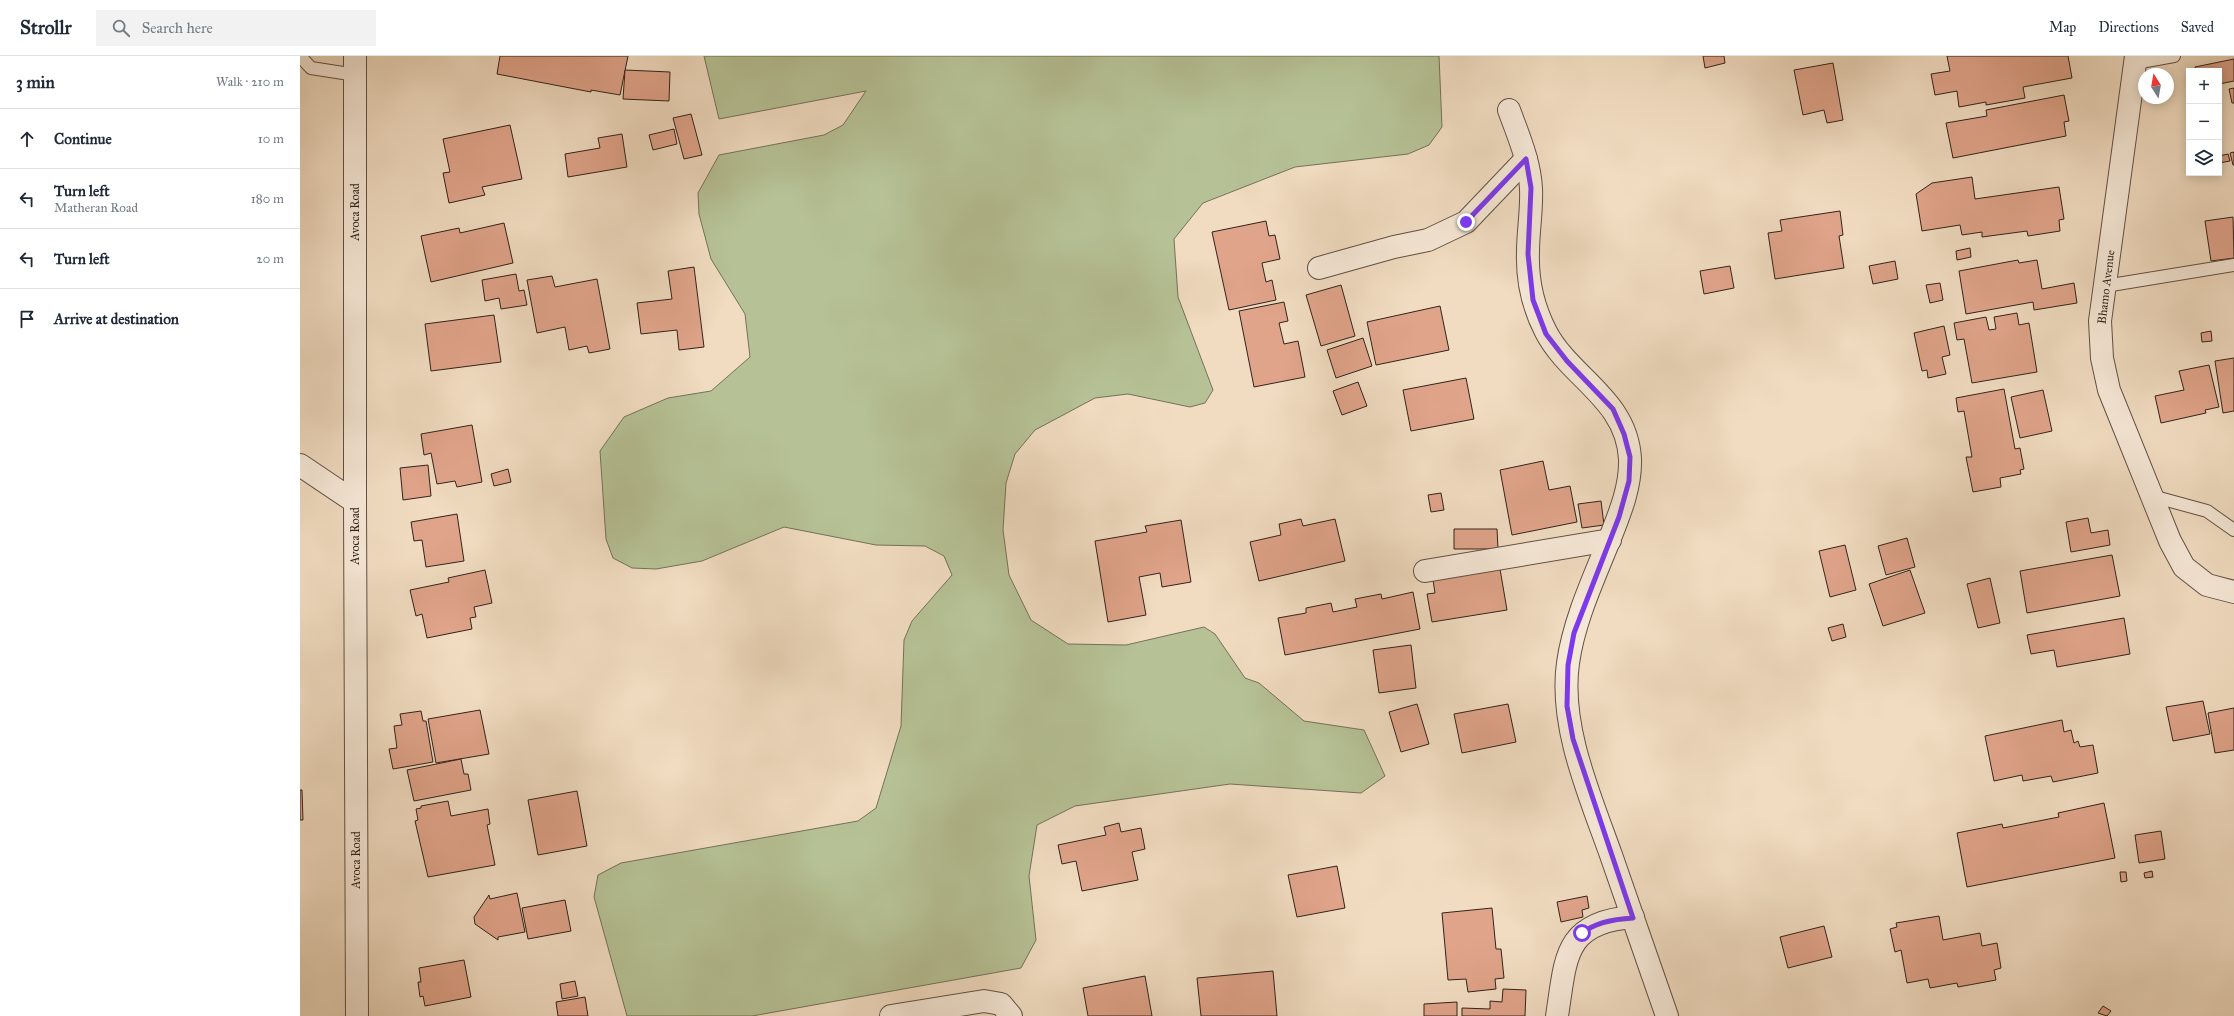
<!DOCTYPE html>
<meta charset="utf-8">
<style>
:root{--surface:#fff;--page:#f2f2f3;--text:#1f2937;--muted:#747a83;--line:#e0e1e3}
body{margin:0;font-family:"IM FELL Great Primer",serif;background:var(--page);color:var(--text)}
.controls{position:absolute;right:12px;top:12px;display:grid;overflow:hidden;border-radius:0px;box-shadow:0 2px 10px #0003}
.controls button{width:36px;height:36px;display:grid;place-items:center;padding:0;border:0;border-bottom:1px solid var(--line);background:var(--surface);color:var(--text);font:20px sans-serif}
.compass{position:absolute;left:1838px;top:12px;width:36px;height:36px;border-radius:50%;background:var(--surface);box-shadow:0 2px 10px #0003;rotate:349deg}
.stop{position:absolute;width:12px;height:12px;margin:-9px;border:3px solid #7c3aed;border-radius:50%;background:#fff}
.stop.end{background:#7c3aed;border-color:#fff;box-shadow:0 1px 4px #0008}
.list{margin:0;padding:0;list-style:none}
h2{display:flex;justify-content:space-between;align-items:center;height:52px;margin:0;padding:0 16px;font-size:17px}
h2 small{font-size:13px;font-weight:400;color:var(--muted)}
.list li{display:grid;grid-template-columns:26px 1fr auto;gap:12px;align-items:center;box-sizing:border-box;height:60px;padding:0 16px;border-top:1px solid var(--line)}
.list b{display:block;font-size:15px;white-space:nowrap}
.list p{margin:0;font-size:13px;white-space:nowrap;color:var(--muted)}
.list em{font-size:13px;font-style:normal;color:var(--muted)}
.icon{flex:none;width:22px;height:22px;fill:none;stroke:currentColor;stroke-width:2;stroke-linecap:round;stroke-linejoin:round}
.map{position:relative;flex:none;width:1934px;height:960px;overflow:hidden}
header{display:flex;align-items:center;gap:24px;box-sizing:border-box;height:56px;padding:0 20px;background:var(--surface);border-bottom:1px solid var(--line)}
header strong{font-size:19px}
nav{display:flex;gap:22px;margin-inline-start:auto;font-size:14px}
.search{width:280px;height:36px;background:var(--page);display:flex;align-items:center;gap:10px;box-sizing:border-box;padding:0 14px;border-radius:0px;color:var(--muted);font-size:15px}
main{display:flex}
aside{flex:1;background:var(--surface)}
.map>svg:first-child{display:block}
</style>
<header>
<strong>Strollr</strong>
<div class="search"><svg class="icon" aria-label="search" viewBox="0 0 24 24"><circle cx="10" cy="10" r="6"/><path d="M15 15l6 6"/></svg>Search here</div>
<nav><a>Map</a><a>Directions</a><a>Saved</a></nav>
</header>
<main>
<aside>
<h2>3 min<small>Walk · 210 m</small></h2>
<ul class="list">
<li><svg class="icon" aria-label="ahead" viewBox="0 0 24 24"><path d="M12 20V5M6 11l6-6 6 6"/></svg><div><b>Continue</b></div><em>10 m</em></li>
<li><svg class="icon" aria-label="left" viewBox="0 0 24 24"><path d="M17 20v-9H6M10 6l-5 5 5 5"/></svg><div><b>Turn left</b><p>Matheran Road</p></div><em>180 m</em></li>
<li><svg class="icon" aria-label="left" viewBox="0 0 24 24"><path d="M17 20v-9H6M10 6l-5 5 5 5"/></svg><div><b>Turn left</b></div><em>20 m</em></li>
<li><svg class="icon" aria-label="arrive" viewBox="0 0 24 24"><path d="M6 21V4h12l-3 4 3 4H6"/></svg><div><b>Arrive at destination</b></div></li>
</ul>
</aside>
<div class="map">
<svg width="1934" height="960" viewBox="0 0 1934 960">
<rect width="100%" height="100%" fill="#f1dcc1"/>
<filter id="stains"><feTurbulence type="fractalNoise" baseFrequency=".005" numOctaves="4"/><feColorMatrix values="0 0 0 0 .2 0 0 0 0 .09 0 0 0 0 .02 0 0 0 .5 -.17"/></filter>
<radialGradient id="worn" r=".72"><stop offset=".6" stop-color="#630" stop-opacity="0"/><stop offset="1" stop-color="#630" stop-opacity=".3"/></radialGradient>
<polygon fill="#b6c296" stroke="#74725a" points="404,0 1139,0 1142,71 1129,89 1108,98 995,111 903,147 874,183 878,241 913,334 905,347 890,351 828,338 795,342 735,374 715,398 706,427 703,474 709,519 731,564 768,588 826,589 904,571 915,578 945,622 959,627 1004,665 1064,674 1085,720 1061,737 930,728 775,750 737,769 729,820 736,884 721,912 452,960 327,960 294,841 298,819 321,807 558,765 576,752 601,670 604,584 612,565 652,519 644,500 625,490 576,489 484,471 402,505 356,513 332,512 313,502 306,483 300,395 324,361 368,342 411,335 450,301 445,258 411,203 399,158 398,137 419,99 524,79 543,69 566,35 419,63"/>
<g fill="#e0a48a" stroke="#31231d">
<polygon points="200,0 328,0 320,39 291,34 291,36 197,18"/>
<polygon points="1403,0 1424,0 1425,7 1405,12"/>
<polygon points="1647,0 1768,0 1772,22 1723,31 1725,42 1686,49 1686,46 1659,51 1657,35 1635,39 1631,18 1650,15"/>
<polygon points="1934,3 1934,25 1919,28 1919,15 1896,15 1895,11"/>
<polygon points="1533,7 1543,64 1527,67 1524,54 1503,59 1494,14"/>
<polygon points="325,14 370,16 369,45 323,43"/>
<polygon points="1934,32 1934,47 1932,47 1929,33"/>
<polygon points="1764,39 1769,65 1764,66 1766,80 1653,102 1646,67 1687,60 1686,54"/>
<polygon points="391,58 402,99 384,103 373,62"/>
<polygon points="210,69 222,123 182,131 185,139 149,147 143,117 150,116 143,83"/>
<polygon points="374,73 377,88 353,94 349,79"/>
<polygon points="322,78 327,111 268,121 265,98 300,92 298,82"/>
<polygon points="1934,96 1934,109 1933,109 1930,97"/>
<polygon points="1928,98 1930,105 1919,107 1919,100"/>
<polygon points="1672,121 1675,143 1759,131 1764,163 1759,164 1760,175 1728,180 1727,175 1682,181 1682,176 1662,179 1660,169 1622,175 1616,138 1632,127"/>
<polygon points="1540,155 1543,179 1539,180 1544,212 1475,223 1468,177 1482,175 1480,164"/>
<polygon points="1933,161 1934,202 1911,205 1905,165"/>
<polygon points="966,165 969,180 975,179 980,203 962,207 966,226 972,224 976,244 929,254 912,176"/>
<polygon points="204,167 213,207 131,226 121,180 159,172 160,177"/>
<polygon points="1670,192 1671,201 1657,204 1656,195"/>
<polygon points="1718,204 1719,207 1737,204 1742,233 1774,227 1777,247 1734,254 1733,246 1666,258 1659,215"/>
<polygon points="1595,205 1598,223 1573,228 1569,210"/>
<polygon points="1430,210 1434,232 1404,238 1400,215"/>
<polygon points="394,211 404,291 379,294 377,274 341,278 337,247 372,243 368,215"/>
<polygon points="216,218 219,235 224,234 227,249 201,253 199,242 185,245 182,224"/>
<polygon points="252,220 255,231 297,223 310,293 289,297 287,290 269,294 265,271 237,277 227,224"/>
<polygon points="1640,227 1643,244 1630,247 1626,229"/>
<polygon points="1041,229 1055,280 1021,290 1006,239"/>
<polygon points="984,246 988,265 979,267 984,288 998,285 1005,321 954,331 939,255"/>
<polygon points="1140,250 1149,294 1076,309 1067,266"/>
<polygon points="1717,257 1719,269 1729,267 1737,316 1672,327 1664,283 1657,284 1654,267 1686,261 1689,274 1696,273 1694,261"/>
<polygon points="194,259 201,306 131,315 125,268"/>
<polygon points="1644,270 1650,299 1642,301 1646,318 1628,322 1627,314 1622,315 1614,277"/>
<polygon points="1911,275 1912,285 1902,286 1901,277"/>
<polygon points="1063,282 1072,310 1036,322 1027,294"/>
<polygon points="1934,302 1934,355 1923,357 1915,305"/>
<polygon points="1909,309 1919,351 1905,354 1906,357 1861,367 1855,340 1884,334 1879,315"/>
<polygon points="1166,322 1174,363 1111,375 1103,334"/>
<polygon points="1058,326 1067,350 1042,359 1033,335"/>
<polygon points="1704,333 1715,393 1720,392 1724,413 1720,414 1721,418 1700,422 1701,431 1673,436 1666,401 1672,401 1664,355 1658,356 1656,342"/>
<polygon points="1743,334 1752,375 1720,382 1711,341"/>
<polygon points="172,369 182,426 157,431 155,425 137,428 131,397 124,399 121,378"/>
<polygon points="1243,405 1249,434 1270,430 1277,466 1212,479 1200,414"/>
<polygon points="128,409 131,440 103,444 100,412"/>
<polygon points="208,413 211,426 194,430 191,418"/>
<polygon points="1141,437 1144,454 1131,456 1128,439"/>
<polygon points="1301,445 1304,469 1282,472 1278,448"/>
<polygon points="157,458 164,505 126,511 122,484 114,485 111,466"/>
<polygon points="1788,462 1791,477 1808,474 1810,489 1771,496 1766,466"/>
<polygon points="1001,463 1003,470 1035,463 1045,505 959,525 950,486 981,479 979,468"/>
<polygon points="881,464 891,526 862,531 860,517 839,521 846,559 808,566 795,485 847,476 845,470"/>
<polygon points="1154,473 1197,473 1198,493 1154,493"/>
<polygon points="1607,482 1615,511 1586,519 1578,490"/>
<polygon points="1545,489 1556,534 1530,541 1519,495"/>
<polygon points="1812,499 1820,540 1727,557 1720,515"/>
<polygon points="1200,513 1207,554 1132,566 1127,538 1135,537 1133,524"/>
<polygon points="185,514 192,547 174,551 176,561 170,562 172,573 127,582 122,558 116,560 110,534 149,526 148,522"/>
<polygon points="1610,514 1625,557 1583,570 1569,528"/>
<polygon points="1690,522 1700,567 1678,572 1667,528"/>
<polygon points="1113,536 1120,573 985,599 978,562 1006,557 1006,552 1031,547 1033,556 1057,551 1055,543 1081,538 1082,543"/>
<polygon points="1824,562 1830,598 1757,611 1754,594 1731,598 1727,579"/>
<polygon points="1543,568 1546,581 1532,585 1528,572"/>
<polygon points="1111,589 1116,632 1079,637 1073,594"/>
<polygon points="1903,645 1910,678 1873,685 1866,651"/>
<polygon points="1117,648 1129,688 1101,696 1089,656"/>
<polygon points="1208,648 1216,686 1162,697 1154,658"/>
<polygon points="1934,652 1934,694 1915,697 1908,657"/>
<polygon points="180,654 189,698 136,707 128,663"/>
<polygon points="121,655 123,665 126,665 133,706 93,713 89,693 97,692 94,670 102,669 100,658"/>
<polygon points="1762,664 1764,676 1771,674 1774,687 1778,685 1780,691 1793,689 1798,717 1753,726 1751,720 1723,725 1722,719 1694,725 1685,680"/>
<polygon points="161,703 164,718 168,718 171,734 114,745 107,714"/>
<polygon points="0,734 2,734 3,764 0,764"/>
<polygon points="277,735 287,790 238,799 228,744"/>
<polygon points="148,745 151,760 188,753 190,768 187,769 195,809 128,821 115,765 118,764 116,753 121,752 121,750"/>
<polygon points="1804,747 1815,802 1667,831 1657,777 1702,768 1703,772 1759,761 1758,757"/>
<polygon points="819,767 821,776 841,772 845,793 832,796 838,824 782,835 776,805 762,808 758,789 806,779 804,771"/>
<polygon points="1861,775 1865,803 1839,807 1835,779"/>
<polygon points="1037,810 1045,852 997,861 988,819"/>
<polygon points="1852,815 1853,821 1845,822 1844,817"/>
<polygon points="1820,816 1826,816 1827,825 1821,826"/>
<polygon points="217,837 225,876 198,881 198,884 175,868 174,861 189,839 190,843"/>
<polygon points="1287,840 1289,852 1282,854 1283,861 1261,866 1257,846"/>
<polygon points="265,844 271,875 228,883 222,852"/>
<polygon points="1192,852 1196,893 1201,893 1204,922 1195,923 1196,933 1168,936 1166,923 1148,924 1142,857"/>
<polygon points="1639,860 1643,884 1680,877 1682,890 1697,887 1701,912 1694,914 1696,924 1658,931 1657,927 1630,932 1628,923 1607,927 1601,894 1595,896 1590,873 1597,871 1596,867"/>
<polygon points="1524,870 1532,901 1488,912 1480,881"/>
<polygon points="164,904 171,941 125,950 123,940 120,941 118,926 121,926 119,912"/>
<polygon points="973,915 977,960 901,960 897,922"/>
<polygon points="845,920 852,960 788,960 783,932"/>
<polygon points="275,925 278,940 262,943 260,928"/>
<polygon points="1203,933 1226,934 1225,960 1162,960 1162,952 1190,953 1190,945 1202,946"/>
<polygon points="285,941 288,960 258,960 256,946"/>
<polygon points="1157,946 1157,960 1124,960 1124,948"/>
<polygon points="1803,950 1811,955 1807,960 1798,957"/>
</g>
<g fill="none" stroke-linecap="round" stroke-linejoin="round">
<defs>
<g id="service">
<polyline points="0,0 11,12 56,19"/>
<polyline points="1835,7 1874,0"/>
<polyline points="1805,230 1934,209"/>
<polyline points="1852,440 1907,455 1934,474"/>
</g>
<g id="minor">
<polyline points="55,0 55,446 57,960"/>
<polyline points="1836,0 1800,265 1802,302 1809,334 1870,485 1884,511 1907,529 1934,536"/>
<path d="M1209 54C1218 79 1230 106 1231 133 1232 154 1228 175 1228 196 1227 223 1233 251 1246 276 1270 322 1327 343 1330 403 1331 430 1320 457 1310 482 1294 522 1274 564 1268 607 1259 670 1290 740 1311 799 1330 853 1348 906 1367 960"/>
<polyline points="1019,212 1094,191 1128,184 1166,166 1226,103"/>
<polyline points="0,409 55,446"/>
<polyline points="1125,515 1310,484"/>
<polyline points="591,960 684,945 701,948 711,960"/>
<path d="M1257 960C1266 903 1263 866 1333 861"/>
</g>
</defs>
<use href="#service" stroke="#615146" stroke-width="14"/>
<use href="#minor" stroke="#615146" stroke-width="24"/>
<use href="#service" stroke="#f6e8d7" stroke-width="12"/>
<use href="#minor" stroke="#f6e8d7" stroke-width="22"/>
</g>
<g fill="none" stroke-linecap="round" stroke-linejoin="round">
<path stroke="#7c3aed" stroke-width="5" d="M1166 166 1226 103 1231 132 1228 198 1233 244 1246 278 1267 305 1313 353 1324 378 1330 401 1329 425 1319 461 1274 577 1268 609 1267 650 1273 683 1333 862C1315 863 1296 866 1282 877"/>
</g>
<g text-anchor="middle" stroke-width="3" stroke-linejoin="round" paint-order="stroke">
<g font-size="12" fill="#31231d" stroke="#f6e8d7">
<text transform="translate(55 156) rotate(-90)" y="4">Avoca Road</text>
<text transform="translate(1806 231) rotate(-83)" y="4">Bhamo Avenue</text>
<text transform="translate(55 480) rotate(-90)" y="4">Avoca Road</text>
<text transform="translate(56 804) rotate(-90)" y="4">Avoca Road</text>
</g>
</g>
<rect width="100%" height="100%" filter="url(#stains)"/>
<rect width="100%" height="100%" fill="url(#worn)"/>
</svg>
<div class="controls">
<button>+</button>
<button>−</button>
<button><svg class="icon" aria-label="layers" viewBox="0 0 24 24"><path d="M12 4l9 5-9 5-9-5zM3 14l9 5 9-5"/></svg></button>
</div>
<svg class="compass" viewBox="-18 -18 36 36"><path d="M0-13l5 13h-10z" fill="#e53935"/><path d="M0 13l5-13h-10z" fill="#747a83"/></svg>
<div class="stop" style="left:1282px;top:877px"></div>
<div class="stop end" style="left:1166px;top:166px"></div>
</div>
</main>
